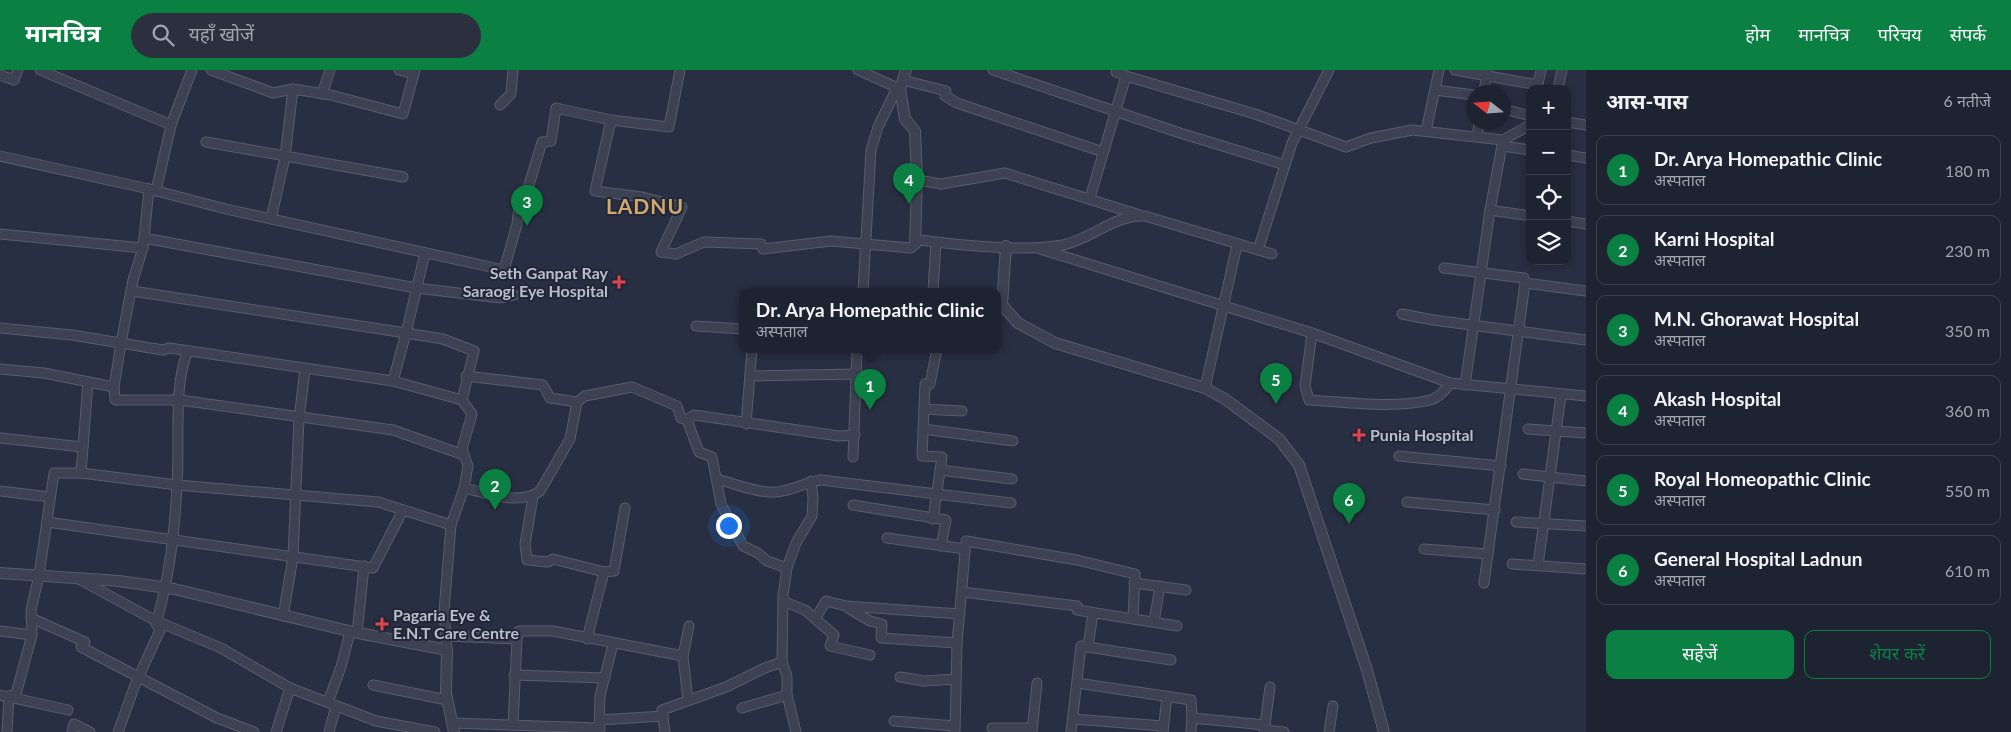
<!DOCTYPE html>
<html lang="hi">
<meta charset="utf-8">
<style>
:root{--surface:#1e2332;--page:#2b2f3e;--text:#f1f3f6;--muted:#a1a4ac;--line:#3c404d;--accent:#0b8043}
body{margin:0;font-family:Lato,"Noto Sans Devanagari",sans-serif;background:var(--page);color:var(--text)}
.controls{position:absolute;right:15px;top:15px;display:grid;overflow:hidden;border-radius:10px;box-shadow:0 2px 12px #0003}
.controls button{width:45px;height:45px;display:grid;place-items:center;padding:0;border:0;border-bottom:1px solid var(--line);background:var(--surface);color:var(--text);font:25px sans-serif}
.compass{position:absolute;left:1466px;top:15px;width:45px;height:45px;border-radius:50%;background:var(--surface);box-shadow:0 2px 12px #0003;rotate:287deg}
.you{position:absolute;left:728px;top:455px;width:18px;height:18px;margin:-12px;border:4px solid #fff;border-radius:50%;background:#1a73e8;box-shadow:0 0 0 8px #1a73e833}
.badge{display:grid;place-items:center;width:32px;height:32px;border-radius:50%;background:var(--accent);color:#fff;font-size:16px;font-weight:700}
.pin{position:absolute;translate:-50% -41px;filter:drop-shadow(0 1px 2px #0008)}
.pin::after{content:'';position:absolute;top:26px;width:18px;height:15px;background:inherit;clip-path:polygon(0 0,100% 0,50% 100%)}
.popup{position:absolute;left:739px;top:218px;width:262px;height:65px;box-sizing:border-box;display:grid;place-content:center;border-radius:10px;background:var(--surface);filter:drop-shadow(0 1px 4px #0005);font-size:16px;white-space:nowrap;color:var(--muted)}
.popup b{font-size:19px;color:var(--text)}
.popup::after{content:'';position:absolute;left:50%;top:100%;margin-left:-10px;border:10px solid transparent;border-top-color:var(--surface)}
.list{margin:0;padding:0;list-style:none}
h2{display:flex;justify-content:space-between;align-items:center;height:65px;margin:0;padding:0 20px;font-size:21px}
h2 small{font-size:16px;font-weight:400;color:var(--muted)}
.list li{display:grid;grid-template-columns:32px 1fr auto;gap:15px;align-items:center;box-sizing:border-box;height:70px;margin:0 10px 10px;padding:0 10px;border:1px solid var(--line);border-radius:10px}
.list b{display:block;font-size:19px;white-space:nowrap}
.list p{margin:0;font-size:16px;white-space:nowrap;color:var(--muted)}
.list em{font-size:16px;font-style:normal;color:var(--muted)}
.actions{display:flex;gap:10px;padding:15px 20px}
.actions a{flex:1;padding:11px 0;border:1px solid var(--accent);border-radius:10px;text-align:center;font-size:18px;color:var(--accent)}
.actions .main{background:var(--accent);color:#fff}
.icon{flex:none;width:28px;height:28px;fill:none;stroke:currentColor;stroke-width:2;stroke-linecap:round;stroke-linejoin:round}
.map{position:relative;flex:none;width:1586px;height:662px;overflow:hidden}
header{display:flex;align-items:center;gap:30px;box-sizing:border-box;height:70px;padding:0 25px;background:var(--accent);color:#fff}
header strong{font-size:24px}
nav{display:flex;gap:28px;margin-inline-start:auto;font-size:18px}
.search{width:350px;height:45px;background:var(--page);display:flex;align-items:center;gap:12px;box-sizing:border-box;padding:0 18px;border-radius:28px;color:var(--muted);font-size:19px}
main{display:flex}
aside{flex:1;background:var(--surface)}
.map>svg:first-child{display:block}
</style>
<header>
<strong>मानचित्र</strong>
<div class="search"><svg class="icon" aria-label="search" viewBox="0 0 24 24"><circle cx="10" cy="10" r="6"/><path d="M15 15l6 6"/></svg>यहाँ खोजें</div>
<nav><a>होम</a><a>मानचित्र</a><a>परिचय</a><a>संपर्क</a></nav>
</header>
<main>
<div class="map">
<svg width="1586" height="662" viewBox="0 0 1586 662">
<rect width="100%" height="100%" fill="#282f42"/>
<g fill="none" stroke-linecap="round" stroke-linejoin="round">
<defs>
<g id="minor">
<polyline points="40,0 171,55"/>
<polyline points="211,0 273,23 293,19 331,25 403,44 415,0"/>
<polyline points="399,0 414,4"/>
<polyline points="858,0 900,19"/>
<polyline points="993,0 1180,63 1285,95"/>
<polyline points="1455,0 1538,15"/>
<polyline points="0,5 14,10 18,0"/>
<polyline points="1126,6 1255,44 1346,77 1371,68 1412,60 1503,70 1530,55"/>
<polyline points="903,10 946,21 945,26 957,33 1103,82"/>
<polyline points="1537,19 1541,0"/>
<polyline points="1558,19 1562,0"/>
<polyline points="1435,20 1474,25"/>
<polyline points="1484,22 1487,1"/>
<polyline points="322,24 330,0"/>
<polyline points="500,35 511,24 513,0"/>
<polyline points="1504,39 1530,46"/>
<polyline points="611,50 669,57 680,0"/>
<polyline points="1567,52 1586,55"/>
<polyline points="1426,61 1439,0"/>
<polyline points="1477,67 1479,52"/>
<polyline points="206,72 403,107"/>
<polyline points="1502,76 1530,80"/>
<polyline points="1567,85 1586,88"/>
<path d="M0 86 149 119 226 139 504 200 517 154 519 135 525 128 542 72 551 71 556 38 611 50 595 121 642 127 682 137 661 182 676 184 704 172 761 174 763 179 831 171 911 178 919 170C960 175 1023 182 1063 175 1091 169 1116 144 1145 146L1272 184"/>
<polyline points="917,110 941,114 1005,103 1140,145"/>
<polyline points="149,119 143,178 133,210 121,273 114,317 115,330 180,330 393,360 464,385"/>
<polyline points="156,121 171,55 192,0"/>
<polyline points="1090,128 1126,6 1116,2 1117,0"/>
<polyline points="1490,140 1530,146"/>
<polyline points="271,149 285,87 293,19"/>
<polyline points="1567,151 1586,154"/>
<polyline points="0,164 143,178"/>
<polyline points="144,168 416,218 501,228 514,225"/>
<polyline points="1040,179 1312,263 1450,313 1586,326"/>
<polyline points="1258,180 1292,73 1329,0"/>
<polyline points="425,183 406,263 443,269 474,281 462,330 472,344 462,379 468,396 464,418 451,455 444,541 447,580"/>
<polyline points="1444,198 1524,208 1525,213 1586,221"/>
<polyline points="863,221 871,80 878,57 897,18"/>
<polyline points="933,221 936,172"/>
<polyline points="1402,244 1433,250 1586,270"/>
<polyline points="696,256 742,259"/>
<polyline points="0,258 72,265 163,280 169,278 183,280 393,311 406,263 132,221"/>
<path d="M1312 263 1305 316 1309 330C1346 332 1394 339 1430 330 1438 328 1446 320 1450 313"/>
<polyline points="0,299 44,303 114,317"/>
<polyline points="466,306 543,315 550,328 577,332 585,326 632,317 677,336 681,348 687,350 699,382 712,387 721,434 743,476 758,483 767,491 787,498"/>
<polyline points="750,306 858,304"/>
<polyline points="393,311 462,330"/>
<polyline points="1465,315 1490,140 1503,70"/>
<polyline points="1205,318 1237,175"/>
<polyline points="924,339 962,341"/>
<polyline points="687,350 694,345 839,366 855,365"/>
<polyline points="746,354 752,279"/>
<polyline points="923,359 1013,371"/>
<polyline points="1528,359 1586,363"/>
<polyline points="0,368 83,377"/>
<polyline points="1399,386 1501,396"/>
<polyline points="853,387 857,279"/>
<polyline points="940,400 1012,409"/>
<polyline points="81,403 177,415 378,432 451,455"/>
<polyline points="1523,404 1586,411"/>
<path d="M717 409C736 414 764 426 783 421 796 418 808 412 821 410L1011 433"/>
<path d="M464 418C486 423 520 436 540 421L570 369 577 332"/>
<polyline points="0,421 50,427"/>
<polyline points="533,427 525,474 527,490 548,492 553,489 604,502"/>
<polyline points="1407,432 1495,440"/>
<polyline points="853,435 946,450 941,476"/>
<polyline points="933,449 942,387 922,386 925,314 930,314 937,279"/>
<polyline points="47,452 373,498 403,440"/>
<polyline points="1516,452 1586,456"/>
<polyline points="887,468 965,479"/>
<polyline points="1424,479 1488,484"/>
<polyline points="1512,494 1586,499"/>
<polyline points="1538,495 1561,325"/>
<polyline points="77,508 156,551 221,578 290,618 376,651 435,662"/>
<polyline points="1134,513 1186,520"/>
<polyline points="1484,513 1525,213"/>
<polyline points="962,522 1077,536 1077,540 1177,556"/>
<polyline points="785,532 805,540 834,565 830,576 870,585"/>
<polyline points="848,538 870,551 882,554 881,568 957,573"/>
<polyline points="283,546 293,487 299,349 305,299"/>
<polyline points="31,548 85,572 81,577 217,648 254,662"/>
<polyline points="815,549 826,531 846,536 960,544"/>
<polyline points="1154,552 1160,516"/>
<polyline points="0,561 32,565"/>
<polyline points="357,563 364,496"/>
<polyline points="446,566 517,569 519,561 553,561 683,586"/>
<polyline points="587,569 604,502 614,501 625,438"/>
<polyline points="1088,577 1093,543"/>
<polyline points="514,605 605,608"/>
<polyline points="900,607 924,611 956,609"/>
<polyline points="1077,613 1191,630 1192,648"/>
<polyline points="373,615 447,630"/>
<polyline points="0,625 68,640"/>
<polyline points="688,631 683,586 689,556"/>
<polyline points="328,632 341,597 350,562"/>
<polyline points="742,638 787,625"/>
<polyline points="1073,649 1163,656"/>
<polyline points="600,650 663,646"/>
<polyline points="894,651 955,656"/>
<polyline points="452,653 600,658"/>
<polyline points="513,655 517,569"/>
<polyline points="992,658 1032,658"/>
<polyline points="1265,660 1284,662"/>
<polyline points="7,662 9,626 16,624 32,565 31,540 39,505 54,403 81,403 88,312"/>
<polyline points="72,662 74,654 90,662"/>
<path d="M118 662 135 615 160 560 156 554C169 509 175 462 177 414 180 379 173 312 188 282"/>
<polyline points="276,662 290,618"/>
<polyline points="329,662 336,636"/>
<polyline points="599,662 600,626 613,574"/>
<polyline points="665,662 662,640 726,617 765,598 782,592"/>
<polyline points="796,662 787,625 787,606 782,592 783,525 787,498 796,473 812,446 813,428 811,411"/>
<polyline points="955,662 957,573 966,471 1077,490 1135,504 1133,549"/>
<polyline points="1032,662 1037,613"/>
<polyline points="1071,662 1081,576 1171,590"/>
<polyline points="1163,662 1167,626"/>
<polyline points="1191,662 1192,648 1265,655"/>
<polyline points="1264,662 1270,617"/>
<polyline points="1329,662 1333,636"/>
</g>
<g id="tertiary">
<polyline points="906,0 900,19 905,49 915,61 917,110 915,174"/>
<polyline points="1006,176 1002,235 1018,253 1055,273 1205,318 1225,329 1279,369 1299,395 1367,600 1384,662"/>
<polyline points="0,503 119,511 174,519 353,562 447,580 446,623 454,662"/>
</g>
</defs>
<use href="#minor" stroke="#585d6c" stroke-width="11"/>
<use href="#tertiary" stroke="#585d6c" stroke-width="12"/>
<use href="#minor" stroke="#3c4251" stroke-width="9"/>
<use href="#tertiary" stroke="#3c4251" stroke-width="10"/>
</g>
<g fill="#e0444e" stroke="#212737" stroke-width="2">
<path d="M616.5 204.5h5v5h5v5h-5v5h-5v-5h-5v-5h5z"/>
<path d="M1356.5 357.5h5v5h5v5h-5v5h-5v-5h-5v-5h5z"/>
<path d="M379.5 546.5h5v5h5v5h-5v5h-5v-5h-5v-5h5z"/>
</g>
<g text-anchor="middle" stroke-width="4" stroke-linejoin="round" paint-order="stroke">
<g font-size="16" font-weight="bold" fill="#babecb" stroke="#212737" text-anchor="start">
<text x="608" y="209" text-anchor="end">Seth Ganpat Ray<tspan x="608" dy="18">Saraogi Eye Hospital</tspan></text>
<text x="1370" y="371">Punia Hospital</text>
<text x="393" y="551">Pagaria Eye &amp;<tspan x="393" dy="18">E.N.T Care Centre</tspan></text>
</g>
<g font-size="21" font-weight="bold" letter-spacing="1" fill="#d1a96e" stroke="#212737">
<text x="645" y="144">LADNU</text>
</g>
</g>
</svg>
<div class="controls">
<button>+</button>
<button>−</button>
<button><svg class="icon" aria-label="locate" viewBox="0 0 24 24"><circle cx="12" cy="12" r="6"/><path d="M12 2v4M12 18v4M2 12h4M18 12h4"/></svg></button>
<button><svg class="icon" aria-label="layers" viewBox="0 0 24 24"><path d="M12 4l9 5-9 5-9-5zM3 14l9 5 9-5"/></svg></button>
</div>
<svg class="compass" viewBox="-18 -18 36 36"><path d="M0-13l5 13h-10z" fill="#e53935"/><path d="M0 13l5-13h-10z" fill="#a1a4ac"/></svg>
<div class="you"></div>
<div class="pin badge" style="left:870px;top:340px">1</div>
<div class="popup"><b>Dr. Arya Homepathic Clinic</b>अस्पताल</div>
<div class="pin badge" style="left:495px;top:440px">2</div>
<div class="pin badge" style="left:527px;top:156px">3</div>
<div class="pin badge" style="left:909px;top:134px">4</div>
<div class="pin badge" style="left:1276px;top:334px">5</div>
<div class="pin badge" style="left:1349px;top:454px">6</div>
</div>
<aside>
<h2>आस-पास<small>6 नतीजे</small></h2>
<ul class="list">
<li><span class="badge">1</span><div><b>Dr. Arya Homepathic Clinic</b><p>अस्पताल</p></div><em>180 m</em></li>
<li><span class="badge">2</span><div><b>Karni Hospital</b><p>अस्पताल</p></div><em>230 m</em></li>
<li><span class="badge">3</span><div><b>M.N. Ghorawat Hospital</b><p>अस्पताल</p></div><em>350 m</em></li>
<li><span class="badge">4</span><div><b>Akash Hospital</b><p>अस्पताल</p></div><em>360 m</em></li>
<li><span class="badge">5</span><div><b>Royal Homeopathic Clinic</b><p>अस्पताल</p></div><em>550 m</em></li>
<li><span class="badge">6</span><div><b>General Hospital Ladnun</b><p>अस्पताल</p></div><em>610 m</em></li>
</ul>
<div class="actions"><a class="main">सहेजें</a><a>शेयर करें</a></div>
</aside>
</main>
